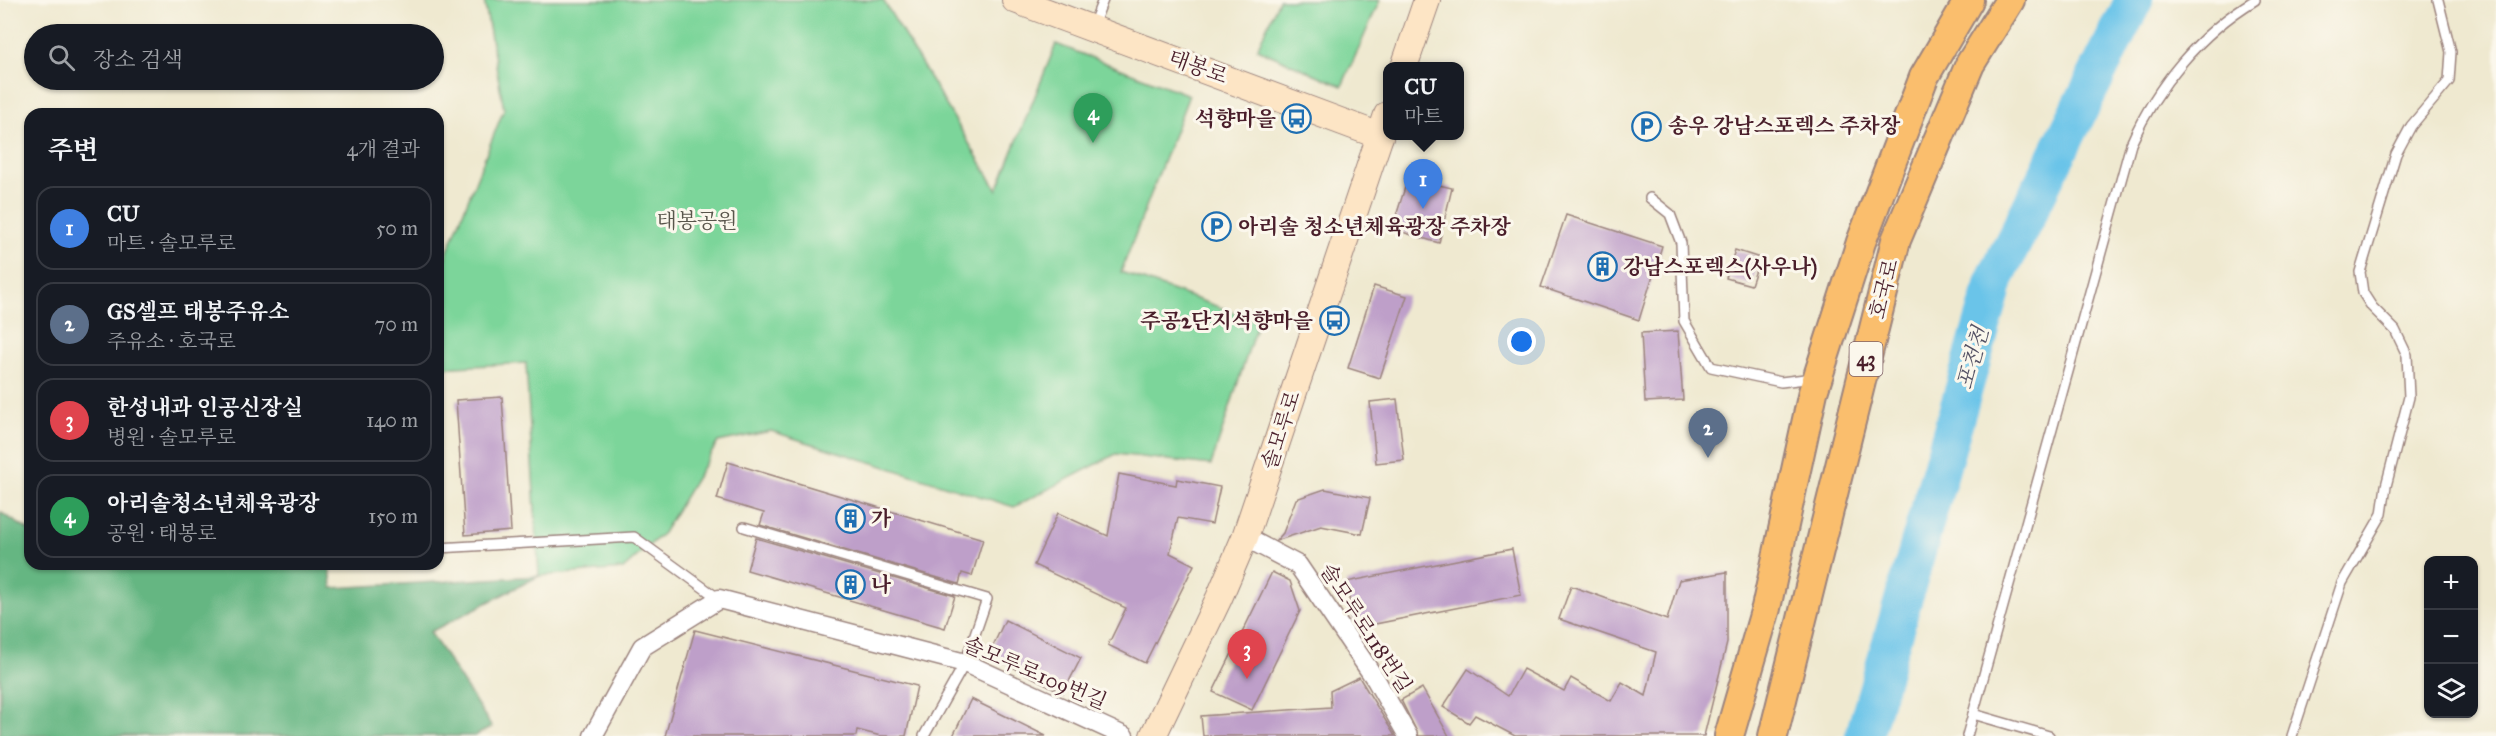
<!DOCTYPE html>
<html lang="ko">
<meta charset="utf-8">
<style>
:root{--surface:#171b24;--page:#20242c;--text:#f1f3f6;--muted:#9ea1a6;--line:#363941;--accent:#1f6fb2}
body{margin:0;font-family:"IM FELL Great Primer","Noto Serif KR",serif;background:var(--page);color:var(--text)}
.controls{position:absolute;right:18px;bottom:18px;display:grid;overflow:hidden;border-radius:12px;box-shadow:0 2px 4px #0004}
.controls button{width:54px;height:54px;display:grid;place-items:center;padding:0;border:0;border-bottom:2px solid var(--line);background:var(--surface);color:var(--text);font:30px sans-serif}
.you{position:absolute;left:1522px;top:342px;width:21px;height:21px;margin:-15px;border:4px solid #fff;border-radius:50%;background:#1a73e8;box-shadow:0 0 0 9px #1a73e833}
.badge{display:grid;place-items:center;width:39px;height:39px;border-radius:50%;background:var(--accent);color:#fff;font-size:20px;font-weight:700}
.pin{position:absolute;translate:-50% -50px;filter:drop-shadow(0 2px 3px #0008)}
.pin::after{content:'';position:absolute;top:32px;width:21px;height:18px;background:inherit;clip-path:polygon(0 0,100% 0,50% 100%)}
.popup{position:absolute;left:1383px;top:62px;width:81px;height:78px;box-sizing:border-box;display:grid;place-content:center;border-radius:12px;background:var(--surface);filter:drop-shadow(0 2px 4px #0005);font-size:20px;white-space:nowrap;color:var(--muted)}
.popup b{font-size:22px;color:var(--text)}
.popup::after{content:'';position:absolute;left:50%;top:100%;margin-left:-12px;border:12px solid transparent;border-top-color:var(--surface)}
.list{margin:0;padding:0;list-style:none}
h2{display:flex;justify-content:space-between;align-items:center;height:78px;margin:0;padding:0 24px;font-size:26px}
h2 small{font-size:20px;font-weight:400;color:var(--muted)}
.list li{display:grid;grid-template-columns:39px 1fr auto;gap:18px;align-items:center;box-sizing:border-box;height:84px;margin:0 12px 12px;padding:0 12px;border:2px solid var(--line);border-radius:18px}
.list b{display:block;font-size:22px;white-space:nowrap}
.list p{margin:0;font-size:20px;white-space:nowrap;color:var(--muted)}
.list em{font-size:20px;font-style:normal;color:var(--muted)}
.icon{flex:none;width:33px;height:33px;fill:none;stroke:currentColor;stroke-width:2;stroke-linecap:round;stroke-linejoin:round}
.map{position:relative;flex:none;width:2496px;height:736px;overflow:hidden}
.search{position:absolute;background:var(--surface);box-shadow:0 2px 4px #0004;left:24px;top:24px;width:420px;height:66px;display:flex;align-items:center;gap:15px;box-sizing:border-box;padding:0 21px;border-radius:33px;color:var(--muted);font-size:22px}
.panel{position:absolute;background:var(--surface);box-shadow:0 2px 4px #0004;left:24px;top:108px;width:420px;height:462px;border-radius:18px}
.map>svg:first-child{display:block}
</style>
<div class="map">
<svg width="2496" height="736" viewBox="0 0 2496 736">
<rect width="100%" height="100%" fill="#fbf7ec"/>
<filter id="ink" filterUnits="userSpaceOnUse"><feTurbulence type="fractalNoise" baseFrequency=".0167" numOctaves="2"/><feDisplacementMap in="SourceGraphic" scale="12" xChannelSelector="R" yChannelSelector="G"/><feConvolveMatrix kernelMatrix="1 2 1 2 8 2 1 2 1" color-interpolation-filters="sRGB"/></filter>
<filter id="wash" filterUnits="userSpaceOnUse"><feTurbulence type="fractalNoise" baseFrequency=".008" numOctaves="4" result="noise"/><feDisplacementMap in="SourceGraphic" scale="24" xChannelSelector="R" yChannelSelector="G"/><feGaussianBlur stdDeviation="1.35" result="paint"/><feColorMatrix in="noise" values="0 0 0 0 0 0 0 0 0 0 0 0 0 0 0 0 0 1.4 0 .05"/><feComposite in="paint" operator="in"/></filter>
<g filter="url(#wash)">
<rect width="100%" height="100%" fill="#efe9d0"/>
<g fill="#7cd59a" stroke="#637a62" stroke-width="1.5">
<polygon points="484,0 883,0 997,190 1056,44 1189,95 1121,272 1258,321 1211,465 1116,454 1014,507 771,431 718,442 663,533 623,569 539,576 526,363 438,368 438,276 504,109"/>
<polygon points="1279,0 1380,0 1342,86 1257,49"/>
</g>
<polygon fill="#65b682" stroke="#586a56" stroke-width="1.5" points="0,512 30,531 30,564 330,564 332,588 539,576 430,632 492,727 475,736 0,736"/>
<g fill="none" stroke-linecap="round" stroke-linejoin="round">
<polyline stroke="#6bc4e9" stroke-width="38" points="1864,736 1996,277 2134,0"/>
</g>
<g id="blocks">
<g fill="#be9fc9">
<polygon points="1408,178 1452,188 1439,243 1392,229"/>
<polygon points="1566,215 1662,246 1639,320 1541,287"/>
<polygon points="1735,250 1760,258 1751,285 1726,278"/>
<polygon points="1374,286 1407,296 1380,378 1348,368"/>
<polygon points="1678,331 1683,400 1645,402 1641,333"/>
<polygon points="502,397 511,531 465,535 456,400"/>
<polygon points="1397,399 1404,460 1376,463 1370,402"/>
<polygon points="728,462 983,539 972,576 962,573 959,584 760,525 764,513 717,499"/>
<polygon points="1119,474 1176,485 1177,479 1220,487 1212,524 1178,518 1170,553 1194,565 1145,663 1108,645 1126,608 1034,565 1058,513 1108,536"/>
<polygon points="1325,489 1370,498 1362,534 1321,526 1276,541 1283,533 1296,499"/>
<polygon points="756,538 955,596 945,628 747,570"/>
<polygon points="1512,549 1521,595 1355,628 1346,582"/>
<polygon points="1272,572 1290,581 1300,611 1252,710 1213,692"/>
<polygon points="1727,572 1727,643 1704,736 1515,736 1475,715 1469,723 1443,707 1468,669 1508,696 1523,669 1564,691 1571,678 1611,701 1622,682 1646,696 1656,652 1559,619 1571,586 1667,620 1679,580"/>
<polygon points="1005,620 1081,658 1063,693 999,660 992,648"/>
<polygon points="695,630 917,686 906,736 881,736 857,730 856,736 665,736"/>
<polygon points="1359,677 1395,736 1203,736 1201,716 1331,707 1330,691"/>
<polygon points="1422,688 1449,736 1419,736 1401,700"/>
<polygon points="971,699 1046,736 953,736"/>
</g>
</g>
</g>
<g filter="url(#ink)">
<use href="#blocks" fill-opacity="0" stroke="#9c847e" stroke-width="1.5"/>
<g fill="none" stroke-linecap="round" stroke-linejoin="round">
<defs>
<g id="service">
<polyline points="1092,28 1103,0"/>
<polyline points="1650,198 1670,214 1681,243 1684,321 1711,367 1781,382 1813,378"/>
<polyline points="744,527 987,599 965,663 924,736"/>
<polyline points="438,548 634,537 719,599"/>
<polyline points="1973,714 2049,736"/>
<path d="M1967 736 2131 144C2157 85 2200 33 2255 0"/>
<polyline points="2292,736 2342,583 2382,514 2386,486 2409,397 2407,355 2395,330 2372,307 2363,293 2360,272 2396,154 2411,126 2449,81 2451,52 2438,0"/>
</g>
<g id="minor">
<polyline points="1245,537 1298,565 1376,680 1408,736"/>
<polyline points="593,736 642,647 719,599 965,663 1124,736"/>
</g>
<g id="secondary">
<polyline points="1015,0 1380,136"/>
<polyline points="1404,67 1427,0"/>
<polyline points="1153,736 1219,598 1245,537 1387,115"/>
</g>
<g id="primary">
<polyline points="1729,736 1766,608 1813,392 1861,242 1924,77 1969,0"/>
<polyline points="1773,736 1896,240 1970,64 2010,0"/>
</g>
</defs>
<use href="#service" stroke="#9c847e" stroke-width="12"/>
<use href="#minor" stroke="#9c847e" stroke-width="21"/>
<use href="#secondary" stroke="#9c847e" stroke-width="28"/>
<use href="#primary" stroke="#9c847e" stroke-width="32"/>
<use href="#service" stroke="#fff" stroke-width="9"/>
<use href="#minor" stroke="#fff" stroke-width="18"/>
<use href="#secondary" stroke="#fde5c5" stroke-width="26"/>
<use href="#primary" stroke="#fabe6d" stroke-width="28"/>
</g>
</g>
<defs>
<symbol id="bus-ring" viewBox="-11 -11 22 22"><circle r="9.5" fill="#fbf7ec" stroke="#1f6fb2" stroke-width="1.5"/><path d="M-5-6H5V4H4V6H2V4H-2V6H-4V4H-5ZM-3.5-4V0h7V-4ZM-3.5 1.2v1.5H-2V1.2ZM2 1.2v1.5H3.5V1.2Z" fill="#1f6fb2"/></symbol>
<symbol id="parking-ring" viewBox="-11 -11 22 22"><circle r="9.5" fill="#fbf7ec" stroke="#1f6fb2" stroke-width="1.5"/><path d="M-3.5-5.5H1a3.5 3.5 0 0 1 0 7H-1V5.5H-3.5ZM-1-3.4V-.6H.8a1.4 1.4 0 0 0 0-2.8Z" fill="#1f6fb2"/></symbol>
<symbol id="building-ring" viewBox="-11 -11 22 22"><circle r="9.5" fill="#fbf7ec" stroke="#1f6fb2" stroke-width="1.5"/><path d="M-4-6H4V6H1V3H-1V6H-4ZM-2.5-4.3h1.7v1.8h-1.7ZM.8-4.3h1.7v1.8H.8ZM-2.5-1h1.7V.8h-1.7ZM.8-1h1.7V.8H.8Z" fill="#1f6fb2"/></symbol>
</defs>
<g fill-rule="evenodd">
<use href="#bus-ring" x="1280" y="102" width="33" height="33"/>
<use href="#parking-ring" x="1630" y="110" width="33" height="33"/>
<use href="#parking-ring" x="1200" y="210" width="33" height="33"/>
<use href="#building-ring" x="1586" y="250" width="33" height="33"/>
<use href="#bus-ring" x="1318" y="304" width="33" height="33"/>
<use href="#building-ring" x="834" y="502" width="33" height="33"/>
<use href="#building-ring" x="834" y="568" width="33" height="33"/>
</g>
<g text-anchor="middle" stroke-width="6" stroke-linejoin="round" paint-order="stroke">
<rect fill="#fbf7ec" stroke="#7f6065" stroke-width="1.5" x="1849.5" y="342" width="33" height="34" rx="4.5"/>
<g font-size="20" font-weight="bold" fill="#4a1f2b">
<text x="1866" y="366">43</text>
</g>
<g font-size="21" fill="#4a1f2b" stroke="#fbf7ec">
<text transform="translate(1198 67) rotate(20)" y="7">태봉로</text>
<text transform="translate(1884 289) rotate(-76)" y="7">호국로</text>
<text transform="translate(1281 430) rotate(-72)" y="7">솔모루로</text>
<text transform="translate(1366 628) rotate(57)" y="7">솔모루로118번길</text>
<text transform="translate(1035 673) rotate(23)" y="7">솔모루로109번길</text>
</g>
<g font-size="21" font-weight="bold" fill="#4a1f2b" stroke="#fbf7ec" text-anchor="start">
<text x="1276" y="126" text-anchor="end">석향마을</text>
<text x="1668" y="133">송우 강남스포렉스 주차장</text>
<text x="1238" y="234">아리솔 청소년체육광장 주차장</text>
<text x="1623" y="274">강남스포렉스(사우나)</text>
<text x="1313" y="328" text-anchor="end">주공2단지석향마을</text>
<text x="871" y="526">가</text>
<text x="871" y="592">나</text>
</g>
<g font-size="21" fill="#59564c" stroke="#fbf7ec">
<text x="697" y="228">태봉공원</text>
</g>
<g font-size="22" font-style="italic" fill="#545164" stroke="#fbf7ec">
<text transform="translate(1972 358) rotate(-74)" y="8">포천천</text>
</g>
</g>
</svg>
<div class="controls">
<button>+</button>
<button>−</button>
<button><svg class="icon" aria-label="layers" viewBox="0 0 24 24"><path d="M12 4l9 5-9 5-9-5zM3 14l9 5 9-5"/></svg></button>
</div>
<div class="you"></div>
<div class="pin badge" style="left:1423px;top:209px;background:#3f7fe0">1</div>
<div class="popup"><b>CU</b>마트</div>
<div class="pin badge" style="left:1708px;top:458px;background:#5c6f8a">2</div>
<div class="pin badge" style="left:1247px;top:679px;background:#e0444e">3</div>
<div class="pin badge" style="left:1093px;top:143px;background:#2e9e5b">4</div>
<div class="search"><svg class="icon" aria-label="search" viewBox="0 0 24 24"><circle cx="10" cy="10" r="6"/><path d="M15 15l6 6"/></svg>장소 검색</div>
<section class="panel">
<h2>주변<small>4개 결과</small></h2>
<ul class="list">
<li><span class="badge" style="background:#3f7fe0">1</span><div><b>CU</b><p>마트 · 솔모루로</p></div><em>50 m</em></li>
<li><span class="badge" style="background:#5c6f8a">2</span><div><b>GS셀프 태봉주유소</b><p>주유소 · 호국로</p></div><em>70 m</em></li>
<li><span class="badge" style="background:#e0444e">3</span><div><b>한성내과 인공신장실</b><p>병원 · 솔모루로</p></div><em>140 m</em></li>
<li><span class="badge" style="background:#2e9e5b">4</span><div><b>아리솔청소년체육광장</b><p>공원 · 태봉로</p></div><em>150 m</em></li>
</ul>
</section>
</div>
